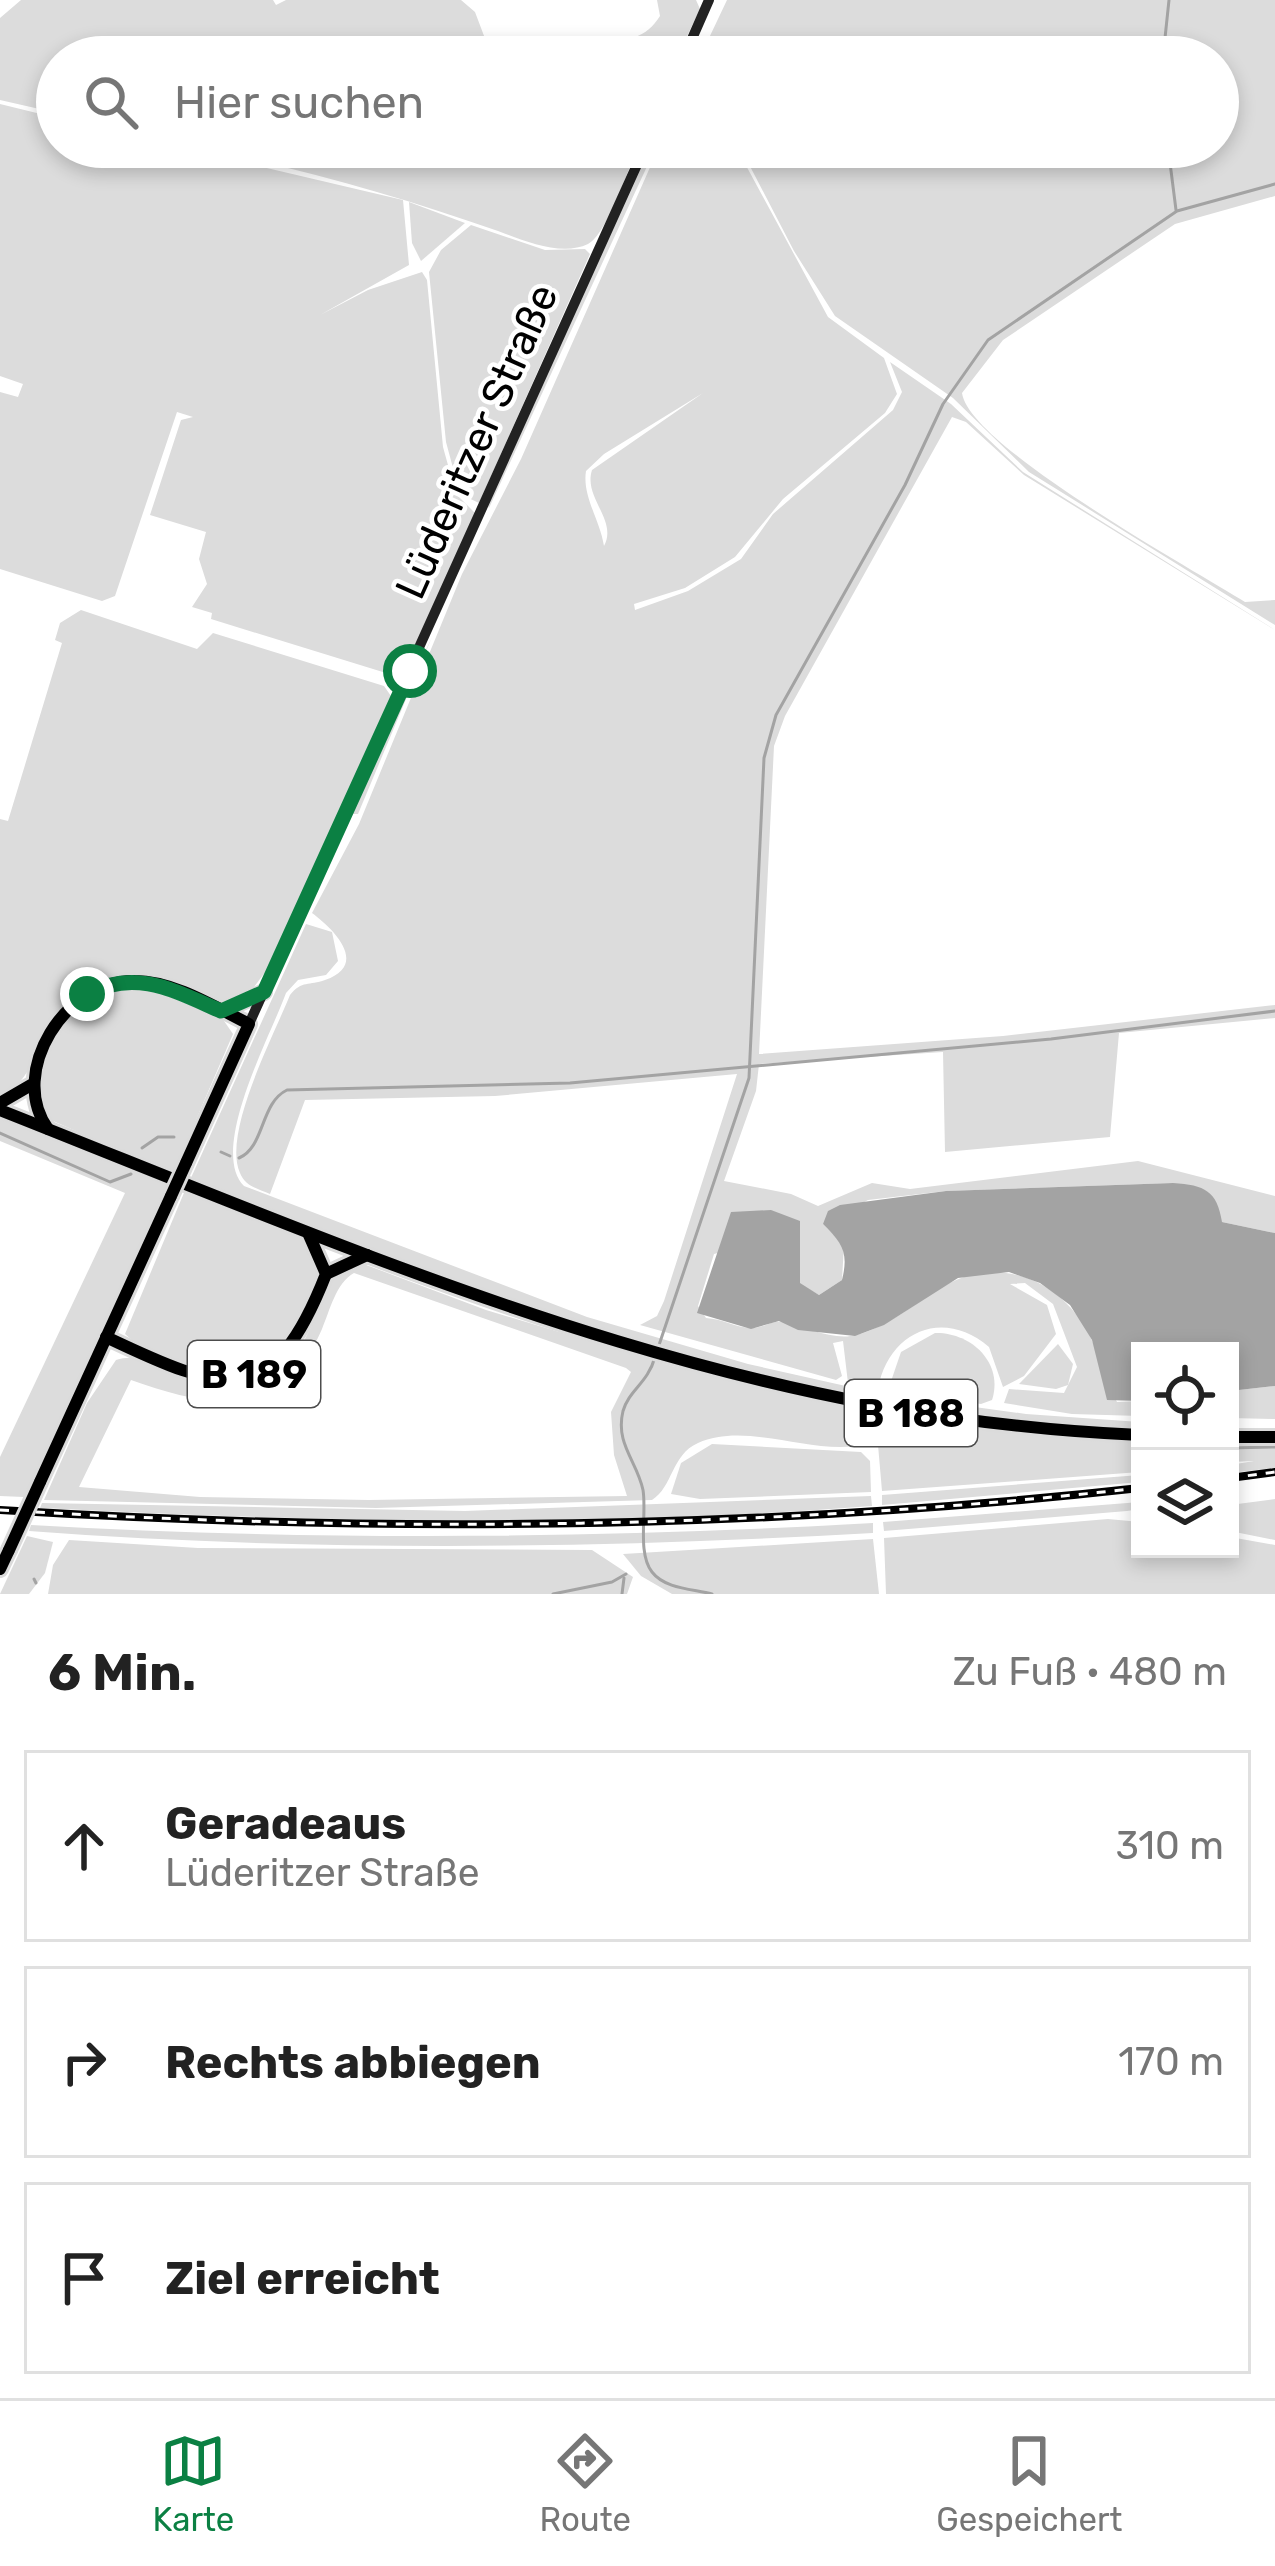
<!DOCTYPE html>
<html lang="de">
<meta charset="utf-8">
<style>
:root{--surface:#fff;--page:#f2f2f2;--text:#222;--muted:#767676;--line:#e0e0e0;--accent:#0b8043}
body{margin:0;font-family:Rubik,sans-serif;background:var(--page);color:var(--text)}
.controls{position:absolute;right:36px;bottom:36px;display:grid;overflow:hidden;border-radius:0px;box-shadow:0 6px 18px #0003}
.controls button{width:108px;height:108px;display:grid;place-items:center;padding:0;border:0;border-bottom:3px solid var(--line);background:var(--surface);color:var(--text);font:60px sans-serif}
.stop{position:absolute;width:36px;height:36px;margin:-27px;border:9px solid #0b8043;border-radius:50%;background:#fff}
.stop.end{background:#0b8043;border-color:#fff;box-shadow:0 3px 12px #0008}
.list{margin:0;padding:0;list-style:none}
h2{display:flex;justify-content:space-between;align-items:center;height:156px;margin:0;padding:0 48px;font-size:51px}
h2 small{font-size:39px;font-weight:400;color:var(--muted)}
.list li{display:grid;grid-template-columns:78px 1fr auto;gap:36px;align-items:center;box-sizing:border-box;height:192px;margin:0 24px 24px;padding:0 24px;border:3px solid var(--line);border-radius:0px}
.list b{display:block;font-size:45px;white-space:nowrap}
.list p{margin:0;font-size:39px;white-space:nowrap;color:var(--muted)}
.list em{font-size:39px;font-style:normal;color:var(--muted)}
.icon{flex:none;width:66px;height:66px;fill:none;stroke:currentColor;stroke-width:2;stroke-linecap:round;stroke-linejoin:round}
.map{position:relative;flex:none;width:1275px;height:1594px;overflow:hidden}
.search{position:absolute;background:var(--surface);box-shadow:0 6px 18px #0003;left:36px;right:36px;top:36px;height:132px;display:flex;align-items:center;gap:30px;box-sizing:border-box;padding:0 42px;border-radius:66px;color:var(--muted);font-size:45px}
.sheet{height:804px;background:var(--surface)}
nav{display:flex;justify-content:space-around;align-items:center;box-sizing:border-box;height:168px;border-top:3px solid var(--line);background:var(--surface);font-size:33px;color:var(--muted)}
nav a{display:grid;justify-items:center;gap:6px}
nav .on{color:var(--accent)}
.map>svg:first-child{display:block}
</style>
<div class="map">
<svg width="1275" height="1594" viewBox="0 0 1275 1594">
<rect width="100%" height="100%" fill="#fff"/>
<g fill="#dcdcdc" fill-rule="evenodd">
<polygon points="21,0 273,0 276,5 286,0 461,0 475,12 492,57 57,57 57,113 0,100 0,18"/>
<path d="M657 0H696L700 9 677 57H637L618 48 606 57H521C531 51 542 41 555 40 590 39 637 54 660 16Z"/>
<path d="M727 0H1275V196L1175 224 1003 340 962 393C969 446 1194 570 1245 602L1275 600V625L1029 472 953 398 835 316 794 251 740 147H1218V57H700Z"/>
<polygon points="0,104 57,118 57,147 177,147 403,200 409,265 320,315 368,290 422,272 427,280 443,447 456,494 475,513 409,662 386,673 211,619 212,613 192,607 207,584 199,559 206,532 150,515 181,420 193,417 177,412 115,596 102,601 0,569 0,392 18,397 23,384 0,376"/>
<path d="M196 147H638C629 167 606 236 588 244 561 257 523 240 498 231 399 196 299 168 196 147Z"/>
<polygon points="649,147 656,147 489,508 488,506"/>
<path d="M659 147H736L828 317 884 358 897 394 885 413 783 499 735 557 685 588 634 604 635 610 688 591 741 559 773 514 893 410 902 392 890 362 951 404 1023 472 1275 630 1024 475 966 422 952 417 785 716 774 746 759 1054 1003 1036 1275 1005V1018L1119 1033 1110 1137 945 1152 943 1052 759 1064 756 1091 724 1181 791 1194 818 1206 872 1183 910 1189 1138 1161 1275 1196V1233L1222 1222 1173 1183 946 1191 868 1200 823 1224 844 1245 842 1280 819 1295 800 1284V1232L714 1254 698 1306 706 1318C722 1319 735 1327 750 1328 762 1329 773 1319 785 1322 805 1327 834 1341 856 1335 884 1329 919 1301 944 1286 995 1256 1055 1277 1085 1327 1099 1350 1103 1377 1117 1402L1140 1401V1416L1072 1414 1004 1403 1009 1389 1064 1393 1077 1367 1053 1304 1025 1283 1010 1284 1047 1305 1056 1334 1024 1376 1003 1387 989 1347C943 1307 888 1332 878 1389L848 1383 843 1341 833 1343 842 1376 836 1380 640 1325 657 1316 664 1301 737 1074 495 1096 305 1100 270 1194C258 1189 245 1186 240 1173 222 1133 274 1035 290 995 302 980 309 986 325 980 371 964 331 927 312 913L359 824 462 574 521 459ZM703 393 592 470C583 498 618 520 604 546 600 520 582 496 586 471L604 454Z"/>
<polygon points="409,202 465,223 421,261 412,243"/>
<polygon points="471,225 545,250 585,249 590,254 479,503 460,494 446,442 429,272 441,250"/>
<path d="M81 610 197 649 213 633 384 686 391 696 272 963 245 999 224 1005C159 977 86 950 46 1032 31 1063 30 1079 0 1098V819L8 821 62 643 55 640 60 623Z"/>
<polygon points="432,637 358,814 353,814 351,811"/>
<path d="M306 924 332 932 338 961 326 975 298 980 286 993C271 1035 208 1150 244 1186L587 1317 748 1364 877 1393 876 1402 643 1348 431 1274 190 1180Z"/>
<path d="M143 986 222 1018 233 1034 173 1173 53 1121 37 1104C46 1035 69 992 143 986Z"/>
<polygon points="0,1115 169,1182 24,1497 0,1496 0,1457 125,1193 0,1141"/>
<path d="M186 1188 303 1239 320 1269C301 1345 257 1399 174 1361 157 1353 138 1347 125 1334Z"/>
<path d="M361 1263 486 1310 672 1366 874 1412 869 1443C818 1459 749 1420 698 1443 671 1455 673 1487 652 1500L376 1508 44 1500 87 1403 116 1360C136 1353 151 1363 169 1371 219 1393 279 1390 307 1335 317 1316 323 1294 333 1275ZM354 1273 626 1368 631 1372 611 1412 614 1455 627 1496 369 1500 200 1497 79 1487 131 1380C210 1408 282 1422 322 1329 330 1310 336 1283 354 1273Z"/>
<path d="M935 1333C971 1332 1004 1363 992 1400L981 1404 888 1390 901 1352Z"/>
<polygon points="1058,1344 1073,1364 1068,1385 1056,1389 1019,1384"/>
<polygon points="1275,1386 1275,1419 1230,1418 1230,1391"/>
<polygon points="888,1395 1026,1414 1140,1422 1140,1431 886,1404"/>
<polygon points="884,1413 1009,1431 1140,1440 1140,1472 882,1491 878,1445"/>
<polygon points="1275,1441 1275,1468 1230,1473 1230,1465 1254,1461 1230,1462 1230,1442"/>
<polygon points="712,1444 861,1452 870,1461 871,1492 700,1499 671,1494 681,1463"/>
<polygon points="1140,1475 1140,1482 882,1505 882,1495"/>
<path d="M871 1496 872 1506C596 1528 316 1522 40 1508L42 1503 465 1511Z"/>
<polygon points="1275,1499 1275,1540 1230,1531 1230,1505"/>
<polygon points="1140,1502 1140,1509 1127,1511 884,1531 883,1522"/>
<polygon points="1108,1519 1140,1522 1140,1549 1230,1549 1230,1537 1275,1545 1275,1594 886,1594 884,1538"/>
<path d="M873 1523V1533C592 1549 310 1552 29 1531L31 1525C312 1541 592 1539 873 1523Z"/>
<polygon points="27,1536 53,1542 45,1573 29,1594 0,1594"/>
<polygon points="873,1539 879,1594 672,1594 641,1576 623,1554"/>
<polygon points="69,1540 198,1548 592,1550 633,1577 627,1594 48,1594 53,1565"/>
</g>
<path fill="#a3a3a3" d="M1173 1183C1205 1185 1217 1191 1222 1222L1275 1233V1386L1230 1391V1351H1140V1401L1107 1400 1092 1340 1070 1305 1040 1283 1009 1272 958 1278 884 1325 855 1336 798 1330 779 1321 751 1329 697 1313 731 1212 771 1210 800 1221V1283L819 1295 842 1280C849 1252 842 1243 823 1224L828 1211 840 1205 946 1191Z"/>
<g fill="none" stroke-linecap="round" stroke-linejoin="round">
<g stroke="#a3a3a3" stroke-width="3">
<polyline points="1163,57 1169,0"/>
<polyline points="1168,147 1176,210"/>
<polyline points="0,1133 110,1182 131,1174"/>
<polyline points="142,1148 158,1137 174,1137"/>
<polyline points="221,1152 230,1156"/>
<path d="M239 1158C265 1147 260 1103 287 1090L570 1083 1051 1039 1275 1011"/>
<polyline points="658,1348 749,1078 764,758 776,715 905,485 943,404 988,340 1177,211 1275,184"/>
<path d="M655 1357C648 1383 629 1390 623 1411 615 1444 637 1461 643 1490 647 1513 637 1553 652 1572 665 1589 693 1589 712 1594"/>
<polyline points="1230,1448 1275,1447"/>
<polyline points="34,1579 36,1583"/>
<polyline points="553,1594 612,1582 626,1574"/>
<polyline points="622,1594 624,1578"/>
</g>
<defs>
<g id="primary">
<polyline points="222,1011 264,992"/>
<polyline points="0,1103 31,1085"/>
<path d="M0 1110C377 1259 727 1418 1140 1435"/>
<path d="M48 1129C7 1072 66 979 135 981 174 981 215 1007 249 1024L186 1163"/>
<polyline points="326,1274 367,1255"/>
<path d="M106 1337C224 1393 272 1412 326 1274L309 1235"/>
<polyline points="1230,1437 1275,1437"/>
<polyline points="40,1482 171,1196"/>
<polyline points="0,1569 9,1550"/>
</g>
</defs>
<use href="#primary" stroke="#dbdbdb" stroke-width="18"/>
<g stroke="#222" stroke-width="10">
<polyline points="684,57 709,0"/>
<polyline points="249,1024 645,147"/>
</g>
<use href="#primary" stroke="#000" stroke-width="12"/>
<defs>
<g id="rail">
<polyline points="1230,1478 1275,1472"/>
<path d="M0 1510C379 1533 762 1530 1140 1488"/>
</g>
</defs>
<use href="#rail" stroke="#000" stroke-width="8"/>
<use href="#rail" stroke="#fff" stroke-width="3" stroke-dasharray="9" stroke-linecap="butt"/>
<defs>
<g id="primary-bridge">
<polyline points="171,1196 186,1163"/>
<polyline points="9,1550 40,1482"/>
</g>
</defs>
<use href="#primary-bridge" stroke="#dbdbdb" stroke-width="18" stroke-linecap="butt"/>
<use href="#primary-bridge" stroke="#000" stroke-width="12"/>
</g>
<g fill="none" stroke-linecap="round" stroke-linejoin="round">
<path stroke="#0b8043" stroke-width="15" d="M87 994C136 968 175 991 221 1011L264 992 410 671"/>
</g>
<g text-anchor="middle" stroke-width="9" stroke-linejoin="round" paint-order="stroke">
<g fill="#fff" stroke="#4c4c4c" stroke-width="3">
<rect x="188" y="1341" width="132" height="66" rx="9"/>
<rect x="845" y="1380" width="132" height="66" rx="9"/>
</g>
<g font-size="39" font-weight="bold" fill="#000">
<text x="254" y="1388">B 189</text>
<text x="911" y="1427">B 188</text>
</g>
<g font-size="42" fill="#000" stroke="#fff">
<text transform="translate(476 441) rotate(-66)" y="15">Lüderitzer Straße</text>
</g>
</g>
</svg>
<div class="controls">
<button><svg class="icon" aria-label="locate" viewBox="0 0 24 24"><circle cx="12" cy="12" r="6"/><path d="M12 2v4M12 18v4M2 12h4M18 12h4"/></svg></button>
<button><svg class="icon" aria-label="layers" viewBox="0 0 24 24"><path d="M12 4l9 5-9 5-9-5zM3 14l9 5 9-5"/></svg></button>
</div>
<div class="stop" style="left:410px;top:671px"></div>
<div class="stop end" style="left:87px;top:994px"></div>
<div class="search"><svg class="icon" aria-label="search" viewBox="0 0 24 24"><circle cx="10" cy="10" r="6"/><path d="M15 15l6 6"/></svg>Hier suchen</div>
</div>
<section class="sheet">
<h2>6 Min.<small>Zu Fuß · 480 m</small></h2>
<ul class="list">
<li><svg class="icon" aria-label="ahead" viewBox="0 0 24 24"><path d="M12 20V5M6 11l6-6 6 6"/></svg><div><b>Geradeaus</b><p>Lüderitzer Straße</p></div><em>310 m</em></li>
<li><svg class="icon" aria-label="right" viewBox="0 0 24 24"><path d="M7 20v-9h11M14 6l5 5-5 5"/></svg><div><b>Rechts abbiegen</b></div><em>170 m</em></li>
<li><svg class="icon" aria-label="arrive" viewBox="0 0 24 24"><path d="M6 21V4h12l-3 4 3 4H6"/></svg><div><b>Ziel erreicht</b></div></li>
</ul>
</section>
<nav>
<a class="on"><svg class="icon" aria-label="map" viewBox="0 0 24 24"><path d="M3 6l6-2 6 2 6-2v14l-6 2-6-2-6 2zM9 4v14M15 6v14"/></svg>Karte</a>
<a><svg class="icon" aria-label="directions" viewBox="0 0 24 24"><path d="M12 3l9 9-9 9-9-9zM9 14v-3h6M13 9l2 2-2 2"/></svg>Route</a>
<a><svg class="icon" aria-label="saved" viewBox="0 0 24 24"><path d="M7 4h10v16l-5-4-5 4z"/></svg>Gespeichert</a>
</nav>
